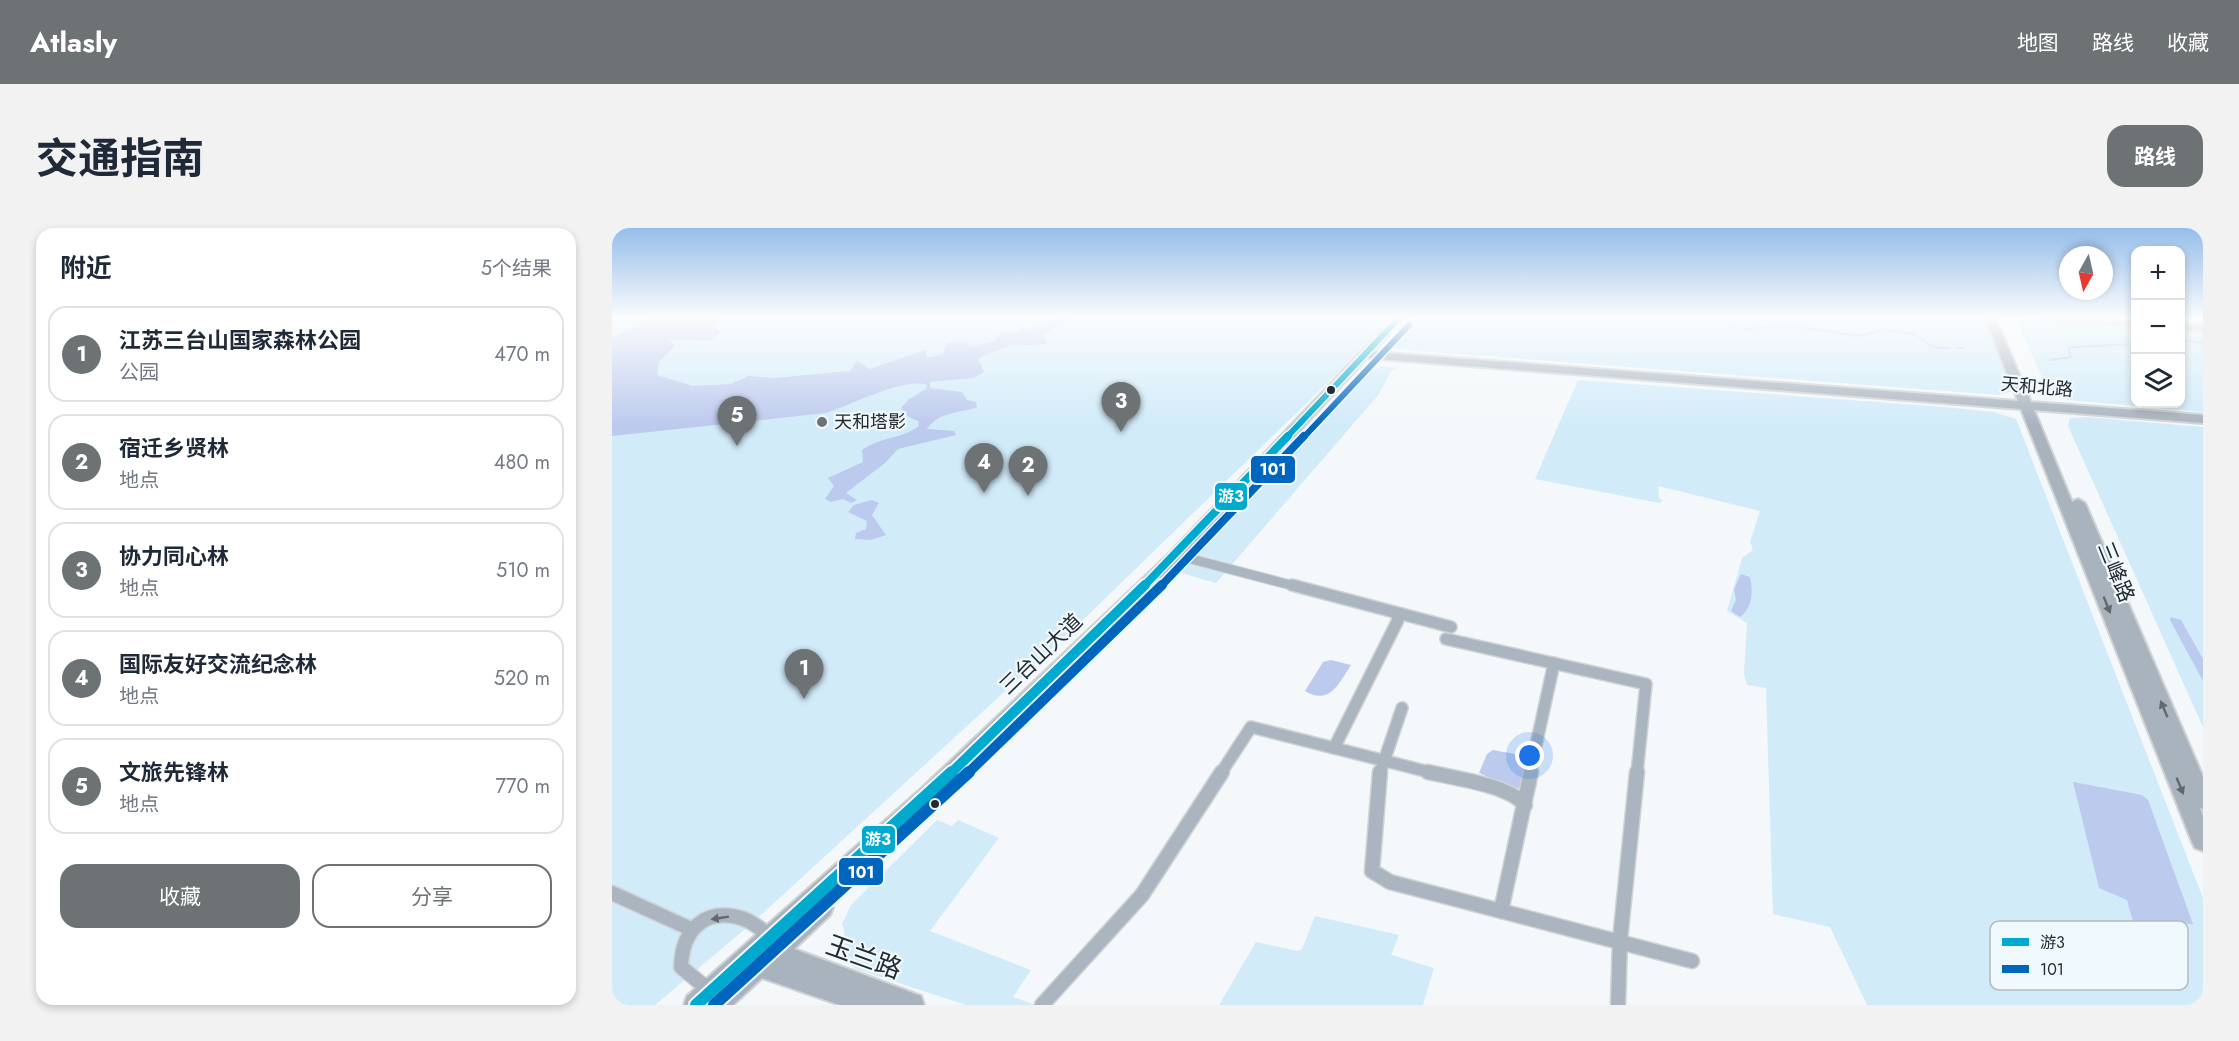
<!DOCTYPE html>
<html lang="zh">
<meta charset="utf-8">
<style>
:root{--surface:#fff;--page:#f2f2f3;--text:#1f2937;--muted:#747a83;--line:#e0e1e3;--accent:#6d7275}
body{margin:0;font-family:Jost,"Noto Sans SC",sans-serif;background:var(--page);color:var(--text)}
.controls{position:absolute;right:18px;top:18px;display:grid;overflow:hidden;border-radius:12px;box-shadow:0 3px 9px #0003}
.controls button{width:54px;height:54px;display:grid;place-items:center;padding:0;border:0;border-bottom:2px solid var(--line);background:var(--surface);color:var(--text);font:30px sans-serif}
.compass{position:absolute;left:1447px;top:18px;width:54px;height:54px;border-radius:50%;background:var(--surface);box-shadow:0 3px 9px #0003;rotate:188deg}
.you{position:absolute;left:918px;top:528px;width:21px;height:21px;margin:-15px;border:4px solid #fff;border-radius:50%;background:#1a73e8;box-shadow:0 0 0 9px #1a73e833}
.badge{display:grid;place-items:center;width:39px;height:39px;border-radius:50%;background:var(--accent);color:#fff;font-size:20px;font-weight:700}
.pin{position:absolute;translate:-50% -50px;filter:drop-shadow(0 2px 3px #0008)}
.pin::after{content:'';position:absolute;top:32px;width:21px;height:18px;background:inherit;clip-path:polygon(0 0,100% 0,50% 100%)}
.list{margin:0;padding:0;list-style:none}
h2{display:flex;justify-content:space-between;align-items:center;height:78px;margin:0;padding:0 24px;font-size:26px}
h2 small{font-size:20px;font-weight:400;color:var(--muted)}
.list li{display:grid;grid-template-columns:39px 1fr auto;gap:18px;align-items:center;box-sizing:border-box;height:96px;margin:0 12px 12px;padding:0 12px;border:2px solid var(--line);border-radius:18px}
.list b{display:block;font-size:22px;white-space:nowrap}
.list p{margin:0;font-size:20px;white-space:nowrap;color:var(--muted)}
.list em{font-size:20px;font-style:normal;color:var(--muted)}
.actions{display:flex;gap:12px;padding:18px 24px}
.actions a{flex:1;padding:14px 0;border:2px solid var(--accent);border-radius:18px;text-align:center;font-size:21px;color:var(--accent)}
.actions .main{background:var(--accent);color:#fff}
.icon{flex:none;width:33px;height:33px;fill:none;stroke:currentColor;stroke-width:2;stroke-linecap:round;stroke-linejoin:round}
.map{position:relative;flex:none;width:1591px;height:777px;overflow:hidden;border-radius:18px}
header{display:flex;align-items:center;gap:36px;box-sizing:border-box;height:84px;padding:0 30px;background:var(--accent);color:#fff}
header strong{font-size:28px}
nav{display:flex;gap:33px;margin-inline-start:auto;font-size:21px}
.intro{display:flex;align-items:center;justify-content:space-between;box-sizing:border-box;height:144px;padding:0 36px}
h1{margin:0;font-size:42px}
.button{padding:15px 27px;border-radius:18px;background:var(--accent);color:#fff;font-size:21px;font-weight:700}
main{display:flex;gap:36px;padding:0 36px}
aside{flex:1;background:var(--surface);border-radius:18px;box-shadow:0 3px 9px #0003}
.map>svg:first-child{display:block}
</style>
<header>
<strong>Atlasly</strong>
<nav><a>地图</a><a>路线</a><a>收藏</a></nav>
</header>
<div class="intro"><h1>交通指南</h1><a class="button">路线</a></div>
<main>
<aside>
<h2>附近<small>5个结果</small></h2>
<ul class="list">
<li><span class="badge">1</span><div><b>江苏三台山国家森林公园</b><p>公园</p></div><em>470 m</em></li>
<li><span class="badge">2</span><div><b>宿迁乡贤林</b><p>地点</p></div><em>480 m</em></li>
<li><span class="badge">3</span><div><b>协力同心林</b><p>地点</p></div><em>510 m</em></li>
<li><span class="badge">4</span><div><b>国际友好交流纪念林</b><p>地点</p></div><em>520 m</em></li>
<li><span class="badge">5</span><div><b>文旅先锋林</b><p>地点</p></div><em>770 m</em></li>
</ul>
<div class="actions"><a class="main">收藏</a><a>分享</a></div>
</aside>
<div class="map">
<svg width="1591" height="777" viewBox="0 0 1591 777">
<rect width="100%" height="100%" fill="#f4f8fa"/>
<g fill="#d1ebf9">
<polygon points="0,89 778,89 739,132 474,389 139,696 43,777 0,777"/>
<polygon points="806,89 1368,89 1375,95 1401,163 1387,167 781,121 780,118"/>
<polygon points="1416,90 1523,96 1524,176 1568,176 1569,99 1591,100 1591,184 1456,172 1435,161 1406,94"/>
<polygon points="769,138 784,140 779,143 767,166 604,355 569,345 757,143"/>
<polygon points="966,152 1333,179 1382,184 1404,191 1591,670 1591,777 1255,777 1218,699 1161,686 1154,460 1135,457 1132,446 1135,395 1115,383 1130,330 1141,322 1138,314 1148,283 1046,258 1047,270 1051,273 1047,275 923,251"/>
<polygon points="1475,189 1591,199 1591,499 1456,198 1458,190"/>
<path d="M325 592 340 598 346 592 387 610 318 703 419 742 401 769 423 777H354L244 741C224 728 238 714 230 696L239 677Z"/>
<polygon points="703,688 787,707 779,727 822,740 811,777 607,777 644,714 685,723 690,721"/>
</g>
<g fill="#bccaed">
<path d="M38 89H116L102 98 108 104 98 113 55 111 63 117 47 134 45 147 81 158 119 156 137 148 162 150 238 143 245 133 258 141 313 122 315 130 331 126 335 115 354 114 358 119 382 113 390 104 402 106 411 98 417 103 438 93 440 89H464L430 107 435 115C421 119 415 116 402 117 395 117 373 127 366 131L372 144 361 150 318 154V160L350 164 355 172 364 174 365 179C347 186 327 183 315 201L342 203 344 207 286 221 273 235 234 265 245 272 239 275 231 271 219 274 213 271 222 258 216 250 251 234 250 222C268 209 290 211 307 198L306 193 295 188 289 180 297 171 314 161 315 157C292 149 237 178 214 185L0 208V109L29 96 26 94Z"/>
<polygon points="260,272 267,275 260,287 274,307 259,312 243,311 244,305 254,301 255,293 236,284 242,277"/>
<path d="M1129 346 1138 349C1141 362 1141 380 1128 389L1119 383 1124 372 1122 361Z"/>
<polygon points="1559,389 1569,392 1591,431 1591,453 1558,392"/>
<path d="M719 432 739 437C727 455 718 478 693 463L711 434Z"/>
<polygon points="881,522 903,526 918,535 909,560 900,560 867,545 875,526"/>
<path d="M1461 554 1530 567 1536 572 1581 696 1563 695 1560 703 1566 718 1563 723C1526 717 1524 706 1515 672L1487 660Z"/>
</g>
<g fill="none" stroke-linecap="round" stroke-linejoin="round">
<g stroke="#bccaed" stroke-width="2">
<polyline points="1014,89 1029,89"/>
<polyline points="1105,92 1110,94"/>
<polyline points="1119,97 1126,100"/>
<polyline points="1133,101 1175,97 1248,108 1270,102"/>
<polyline points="1276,102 1302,106"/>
<polyline points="1307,109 1321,119 1337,120"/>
<polyline points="1568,111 1591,115"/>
<polyline points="1344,120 1351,120"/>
<polyline points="1438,132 1459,129 1456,121 1461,119 1524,116"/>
</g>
<defs>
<polyline id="street-far2" points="564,327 686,359"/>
<g id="street-far1">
<polyline points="680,357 839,399"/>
<polyline points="834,411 1034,456 1025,545"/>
<polyline points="722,520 786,392 785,387"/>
<polyline points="609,545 639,499 821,545"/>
<polyline points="768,545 790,480"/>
<polyline points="918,545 942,435"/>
</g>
<g id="street">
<polyline points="768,544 760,643 778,654 1080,733"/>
<path d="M816 544C841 550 897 557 913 577"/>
<polyline points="0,665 79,701"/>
<polyline points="889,683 919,544"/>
<path d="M98 763 69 739C70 702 93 678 132 691 143 695 151 703 160 710"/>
<polyline points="430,777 530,667 610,544"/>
<polyline points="1006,777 1008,712 1025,544"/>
</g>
<g id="secondary">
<polygon points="782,89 793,89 761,124 1406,173 1373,89 1383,89 1419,174 1591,187 1591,195 1422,182 1460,274 1466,271 1473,275 1591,549 1591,581 1588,580 1591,588 1591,623 1583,620 1580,614 1409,181 755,130 569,330 325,571 216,672 221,680 218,687 182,721 309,768 312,777 228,777 150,750 121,777 72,777 75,768 311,559 559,324"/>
<polygon points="1430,89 1524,92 1524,98 1435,92"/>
<polygon points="1568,95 1591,97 1591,103 1568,101"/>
</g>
</defs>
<use href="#street-far2" stroke="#d0d3d4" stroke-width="11"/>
<use href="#street-far1" stroke="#d0d3d4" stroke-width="14"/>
<use href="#street" stroke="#d0d3d4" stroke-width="17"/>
<use href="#secondary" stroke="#d0d3d4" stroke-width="4"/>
<use href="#street-far2" stroke="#abb5bf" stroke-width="9"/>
<use href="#street-far1" stroke="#abb5bf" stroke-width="11"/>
<use href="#street" stroke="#abb5bf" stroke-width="14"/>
<use href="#secondary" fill="#a9b3be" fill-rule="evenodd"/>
<defs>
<polyline id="bus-1-far3" points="674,210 788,89"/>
<polyline id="bus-1-far2" points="531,359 676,208"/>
<polyline id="bus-1-far1" points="339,545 533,357"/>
<polyline id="bus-1" points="84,777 340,544"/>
<polyline id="bus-2-far3" points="691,210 797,97"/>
<polyline id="bus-2-far2" points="548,359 692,208"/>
<polyline id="bus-2-far1" points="356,545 550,357"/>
<polyline id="bus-2" points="102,777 357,544"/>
</defs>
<use href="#bus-1-far3" stroke="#f0f9fe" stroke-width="9"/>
<use href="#bus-1-far2" stroke="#f0f9fe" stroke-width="11"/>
<use href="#bus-1-far1" stroke="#f0f9fe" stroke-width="14"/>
<use href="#bus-1" stroke="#f0f9fe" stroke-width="16"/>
<use href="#bus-2-far3" stroke="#f0f9fe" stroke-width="9"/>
<use href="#bus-2-far2" stroke="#f0f9fe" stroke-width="11"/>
<use href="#bus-2-far1" stroke="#f0f9fe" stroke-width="14"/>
<use href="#bus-2" stroke="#f0f9fe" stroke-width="16"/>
<use href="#bus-1-far3" stroke="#00a9ce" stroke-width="6"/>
<use href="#bus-1-far2" stroke="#00a9ce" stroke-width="8"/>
<use href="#bus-1-far1" stroke="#00a9ce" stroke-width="10"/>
<use href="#bus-1" stroke="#00a9ce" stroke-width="12"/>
<use href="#bus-2-far3" stroke="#0065bd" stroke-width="6"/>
<use href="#bus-2-far2" stroke="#0065bd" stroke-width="8"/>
<use href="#bus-2-far1" stroke="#0065bd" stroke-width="10"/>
<use href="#bus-2" stroke="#0065bd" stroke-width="12"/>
</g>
<defs><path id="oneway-solid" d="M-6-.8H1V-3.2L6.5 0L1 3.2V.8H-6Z" transform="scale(1.5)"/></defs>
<g fill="#60686e">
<use href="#oneway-solid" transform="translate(1495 377) rotate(68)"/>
<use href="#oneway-solid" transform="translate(1552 481) rotate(-113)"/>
<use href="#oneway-solid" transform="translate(1568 558) rotate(68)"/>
</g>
<use fill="#61696f" href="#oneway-solid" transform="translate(108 690) rotate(171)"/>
<linearGradient id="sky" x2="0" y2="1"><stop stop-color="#96bdea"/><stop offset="0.45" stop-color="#fafcfd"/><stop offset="1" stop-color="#fafcfd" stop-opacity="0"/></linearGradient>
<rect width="1591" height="198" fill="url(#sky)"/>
<g fill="#252a2d" stroke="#f0f9fe" stroke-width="2">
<circle cx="719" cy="162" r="5"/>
<circle cx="323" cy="576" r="5"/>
</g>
<circle fill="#6d7275" stroke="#f0f9fe" stroke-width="2" cx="210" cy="194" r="6"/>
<g text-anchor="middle" stroke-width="4.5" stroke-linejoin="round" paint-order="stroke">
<g font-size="18" fill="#252a2d" stroke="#f0f9fe">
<text transform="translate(1425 159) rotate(5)" y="6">天和北路</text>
</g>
<g font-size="18" fill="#252a2d" stroke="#f0f9fe" text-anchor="start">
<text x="222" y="200">天和塔影</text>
</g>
<g font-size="21" fill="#252a2d" stroke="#f0f9fe">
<text transform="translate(1504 344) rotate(68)" y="7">三峰路</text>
<text transform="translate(429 426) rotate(-44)" y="7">三台山大道</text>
</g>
<g font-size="26" fill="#252a2d" stroke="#f0f9fe">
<text transform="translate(252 729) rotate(20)" y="9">玉兰路</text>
</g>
</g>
<rect x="1378" y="693" width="198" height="69" rx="9" fill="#f0f9fe" stroke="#b3bbbf" stroke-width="1.5"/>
<rect x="1390" y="710" width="27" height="8" fill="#00a9ce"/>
<rect x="1390" y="737" width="27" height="8" fill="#0065bd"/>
<g font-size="16" fill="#252a2d">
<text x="1428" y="720">游3</text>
<text x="1428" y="747">101</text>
</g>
<g stroke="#f0f9fe" stroke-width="2">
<rect x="638" y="227" width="46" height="29" rx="6" fill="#0065bd"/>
<rect x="602" y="254" width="34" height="29" rx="6" fill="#00a9ce"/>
<rect x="249" y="597" width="35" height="29" rx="6" fill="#00a9ce"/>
<rect x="226" y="629" width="46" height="29" rx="6" fill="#0065bd"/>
</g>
<g font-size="16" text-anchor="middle" font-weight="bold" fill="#fff">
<text x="661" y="247">101</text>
<text x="619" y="274">游3</text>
<text x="266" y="617">游3</text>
<text x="249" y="650">101</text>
</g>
</svg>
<div class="controls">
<button>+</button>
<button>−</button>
<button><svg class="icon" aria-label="layers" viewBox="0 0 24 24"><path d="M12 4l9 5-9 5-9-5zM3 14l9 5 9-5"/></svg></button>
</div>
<svg class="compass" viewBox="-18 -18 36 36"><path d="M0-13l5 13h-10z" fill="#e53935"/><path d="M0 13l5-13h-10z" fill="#747a83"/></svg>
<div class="you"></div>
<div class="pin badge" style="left:192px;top:471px">1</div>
<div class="pin badge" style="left:416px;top:268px">2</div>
<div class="pin badge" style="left:509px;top:204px">3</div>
<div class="pin badge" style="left:372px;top:265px">4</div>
<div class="pin badge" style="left:125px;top:218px">5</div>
</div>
</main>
